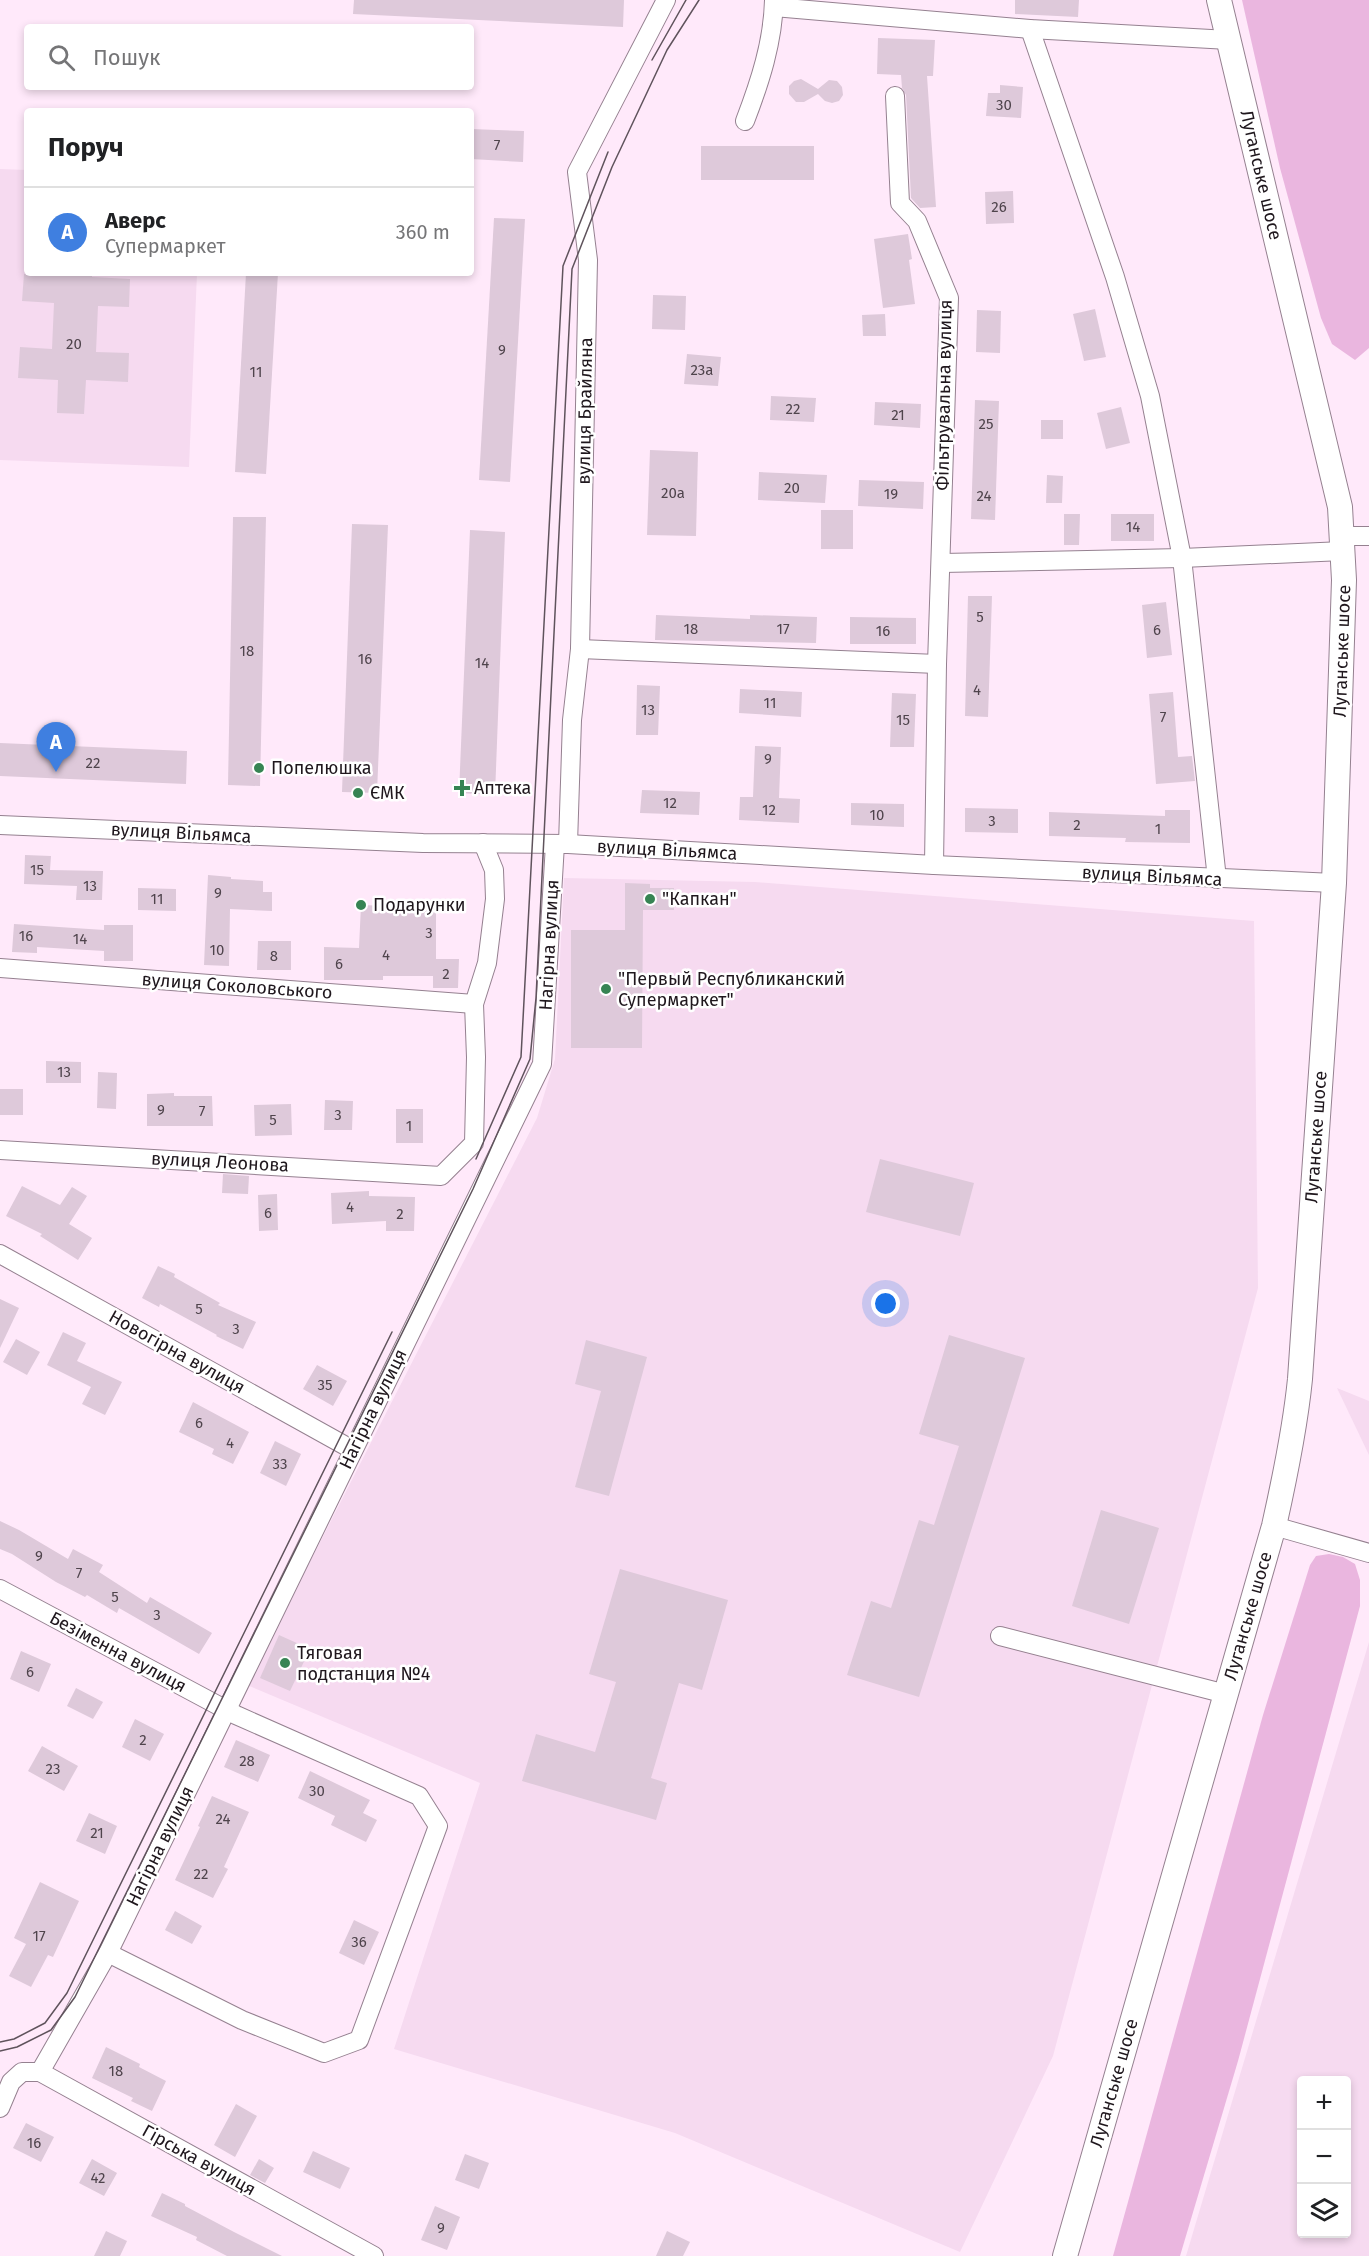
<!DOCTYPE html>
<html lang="uk">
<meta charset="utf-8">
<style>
:root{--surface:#fff;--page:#f6f6f6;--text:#202124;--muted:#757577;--line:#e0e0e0;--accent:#d93025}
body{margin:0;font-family:"Fira Sans",sans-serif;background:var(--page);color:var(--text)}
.controls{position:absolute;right:18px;bottom:18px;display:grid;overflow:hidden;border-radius:6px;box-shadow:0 3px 9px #0003}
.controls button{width:54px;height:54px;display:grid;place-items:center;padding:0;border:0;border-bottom:2px solid var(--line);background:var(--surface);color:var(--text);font:30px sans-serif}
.you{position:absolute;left:886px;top:1304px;width:21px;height:21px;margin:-15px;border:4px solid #fff;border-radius:50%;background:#1a73e8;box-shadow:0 0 0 9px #1a73e833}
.badge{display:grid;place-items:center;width:39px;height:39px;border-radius:50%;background:var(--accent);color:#fff;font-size:20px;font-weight:700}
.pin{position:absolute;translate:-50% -50px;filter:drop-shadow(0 2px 3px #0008)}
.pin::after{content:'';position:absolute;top:32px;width:21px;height:18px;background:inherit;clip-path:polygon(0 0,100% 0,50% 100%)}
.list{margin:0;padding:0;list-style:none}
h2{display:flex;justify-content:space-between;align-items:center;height:78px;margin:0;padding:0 24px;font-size:26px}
h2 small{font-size:20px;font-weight:400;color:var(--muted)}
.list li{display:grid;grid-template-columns:39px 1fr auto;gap:18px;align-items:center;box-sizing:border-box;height:90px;padding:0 24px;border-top:2px solid var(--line)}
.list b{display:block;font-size:22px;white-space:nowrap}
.list p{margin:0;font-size:20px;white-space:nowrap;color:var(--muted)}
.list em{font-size:20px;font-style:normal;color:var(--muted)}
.icon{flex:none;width:33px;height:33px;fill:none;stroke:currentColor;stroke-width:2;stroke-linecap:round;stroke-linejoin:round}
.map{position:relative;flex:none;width:1369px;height:2256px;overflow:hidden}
.search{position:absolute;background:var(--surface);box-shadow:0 3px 9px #0003;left:24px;top:24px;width:450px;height:66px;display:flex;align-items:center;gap:15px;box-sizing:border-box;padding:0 21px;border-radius:6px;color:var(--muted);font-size:22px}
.panel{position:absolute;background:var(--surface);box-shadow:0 3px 9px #0003;left:24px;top:108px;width:450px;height:168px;border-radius:6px}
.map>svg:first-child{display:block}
</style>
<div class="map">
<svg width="1369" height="2256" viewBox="0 0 1369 2256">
<rect width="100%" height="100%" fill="#ffe9fa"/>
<g fill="#f6daf0" fill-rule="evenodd">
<polygon points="0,169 27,170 27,273 197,273 189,467 0,460"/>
<polygon points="564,878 755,882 1254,921 1258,1288 1053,2056 960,2252 675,2133 394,2049 480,1783 247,1685 537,1118 555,1059"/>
<polygon points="1337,1388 1369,1401 1369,1455"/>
<path d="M1369 1642V2256H1186ZM1302 2080H1346V2234H1302Z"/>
</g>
<g fill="#eab6df">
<polygon points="1242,0 1369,0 1369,348 1355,360 1332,344 1321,318 1280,168"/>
<polygon points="1329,1554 1343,1557 1355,1564 1360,1580 1360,1606 1238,2061 1180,2256 1113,2256 1263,1715 1310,1565 1316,1556"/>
</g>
<g fill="#dec9da">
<polygon points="354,0 624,0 623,27 353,14"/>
<polygon points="1015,0 1079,0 1078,17 1015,14"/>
<polygon points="878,38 935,40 933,76 927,76 936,207 920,208 911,198 906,95 902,88 901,75 877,74"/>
<polygon points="801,79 818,89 829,80 837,81 842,87 843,95 839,101 832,103 825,101 818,94 804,102 796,102 789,94 789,86 794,81"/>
<polygon points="1000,85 1023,87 1021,118 986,116 988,93 1000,93"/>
<polygon points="471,129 524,131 523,162 471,159"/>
<rect x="701" y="146" width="113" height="34"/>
<polygon points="1013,191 1014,223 986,224 985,192"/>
<polygon points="494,218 525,219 510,482 479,480"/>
<polygon points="908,234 912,259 909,260 915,304 883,308 874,239"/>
<polygon points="65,273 92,273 92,277 130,279 129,307 98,306 96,352 129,353 128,382 86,380 84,414 57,413 58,380 18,378 20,347 52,349 54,303 22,301 24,274 65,276"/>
<polygon points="246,273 278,273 266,474 235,472"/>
<polygon points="653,295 686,296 685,330 652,329"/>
<polygon points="1095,309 1106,357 1084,361 1073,314"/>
<polygon points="977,310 1001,311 1000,353 976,352"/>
<polygon points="885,314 886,336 863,336 862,315"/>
<polygon points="687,354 721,357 718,386 684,384"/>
<polygon points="771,396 816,398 814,422 770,420"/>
<polygon points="975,400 999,401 995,520 971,519"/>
<polygon points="875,402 921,404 920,428 874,425"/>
<polygon points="1121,407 1130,443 1106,449 1097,413"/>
<rect x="1041" y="420" width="22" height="19"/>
<polygon points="650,450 698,452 696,536 647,535"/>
<polygon points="759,472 827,475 825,503 758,500"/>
<polygon points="1047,475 1063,476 1062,503 1046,503"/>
<polygon points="859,480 924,482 923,509 858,506"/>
<rect x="821" y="510" width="32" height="39"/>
<polygon points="1064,514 1080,514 1079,545 1064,545"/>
<rect x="1111" y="514" width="43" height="27"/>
<polygon points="233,517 266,517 260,786 228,785"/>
<polygon points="352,524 388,525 377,793 342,792"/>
<polygon points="470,530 505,532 495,795 459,793"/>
<polygon points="968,596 992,596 988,717 965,716"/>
<polygon points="1166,602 1172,655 1147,658 1142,605"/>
<polygon points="656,615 750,619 750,615 817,617 816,643 655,640"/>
<polygon points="850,617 916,618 916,644 850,644"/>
<polygon points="637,685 660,686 658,735 636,735"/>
<polygon points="740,689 802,692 801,717 739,713"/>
<polygon points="1173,692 1178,757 1192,756 1195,781 1156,784 1149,694"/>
<polygon points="892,693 916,694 914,747 890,747"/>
<polygon points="0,743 187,751 186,784 0,776"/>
<polygon points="755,746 781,747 779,798 800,799 799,823 739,820 740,797 753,797"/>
<polygon points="642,790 700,792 699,815 640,813"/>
<polygon points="851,803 904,804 904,827 851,825"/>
<polygon points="965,808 1018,809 1018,833 965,832"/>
<polygon points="1165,810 1190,810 1190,843 1125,842 1126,838 1049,836 1049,812 1165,816"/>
<polygon points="25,855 51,856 50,870 103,871 102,900 76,900 77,886 24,884"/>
<polygon points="208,875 231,877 231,879 263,881 263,892 272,892 272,911 230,909 229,966 204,965"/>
<polygon points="625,883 650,884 650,888 674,888 674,910 643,910 642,1048 571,1048 571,930 625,930"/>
<polygon points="138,888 176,889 176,911 138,910"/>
<polygon points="414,904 436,904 436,959 459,959 458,988 433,988 433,976 383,976 383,980 324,980 324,947 359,948 361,905 414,907"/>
<polygon points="14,924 104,930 104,925 133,925 133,961 104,961 104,951 37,947 37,953 12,952"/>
<polygon points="258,941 291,941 291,970 257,970"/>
<polygon points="46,1061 81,1062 81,1083 46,1083"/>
<polygon points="98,1072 117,1073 116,1109 97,1108"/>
<rect x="0" y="1089" width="23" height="26"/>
<polygon points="174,1093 174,1096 212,1096 213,1126 147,1126 147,1094"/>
<polygon points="325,1100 353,1101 352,1130 324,1130"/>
<polygon points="291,1104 292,1135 255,1136 254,1105"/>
<rect x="396" y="1109" width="27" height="34"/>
<polygon points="880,1159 974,1183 960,1236 866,1212"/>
<polygon points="223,1174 249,1176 248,1194 222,1193"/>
<polygon points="22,1186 60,1205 72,1187 87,1196 69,1224 92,1238 78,1260 40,1236 42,1234 6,1216"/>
<polygon points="369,1191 369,1196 415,1197 414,1231 386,1231 386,1221 332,1224 331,1193"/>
<polygon points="277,1194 278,1230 259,1231 258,1195"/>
<polygon points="158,1266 175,1274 174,1277 220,1303 218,1305 256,1322 243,1349 216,1336 217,1335 160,1304 159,1307 142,1298"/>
<polygon points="0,1299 19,1308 0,1348"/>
<polygon points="63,1332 86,1343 77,1361 122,1382 105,1415 82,1404 91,1387 47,1365"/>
<polygon points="949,1335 1025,1358 919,1697 847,1675 871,1601 891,1608 919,1520 934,1525 959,1446 919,1434"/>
<polygon points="16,1339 40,1352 27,1375 3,1362"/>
<polygon points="586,1340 647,1357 609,1496 575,1487 601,1391 575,1384"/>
<polygon points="317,1365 347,1381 333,1406 303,1389"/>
<polygon points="193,1402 249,1432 233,1464 212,1454 214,1449 179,1432"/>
<polygon points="275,1441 301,1454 286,1486 260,1473"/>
<polygon points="1101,1510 1159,1528 1129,1624 1072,1606"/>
<polygon points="0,1521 19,1530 68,1559 73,1549 103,1565 99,1572 147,1603 150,1597 212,1633 199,1654 119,1608 117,1613 87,1595 85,1597 56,1582 12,1554 0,1549"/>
<polygon points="620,1569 728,1600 702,1690 679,1683 651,1778 667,1783 656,1820 522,1781 536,1734 595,1752 616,1682 589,1674"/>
<polygon points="279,1635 310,1649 290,1691 260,1678"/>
<polygon points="21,1651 51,1664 39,1692 10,1679"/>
<polygon points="76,1688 103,1702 93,1719 67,1706"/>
<polygon points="135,1719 164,1734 150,1761 122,1747"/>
<polygon points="236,1740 270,1755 258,1782 224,1767"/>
<polygon points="42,1746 78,1766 64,1791 28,1771"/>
<polygon points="310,1771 370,1800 363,1813 377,1820 366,1842 331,1825 335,1816 298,1798"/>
<polygon points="212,1796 249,1812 224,1867 228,1869 213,1898 175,1880 200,1827 198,1826"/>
<polygon points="89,1813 117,1826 105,1854 76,1841"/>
<polygon points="40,1882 79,1901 53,1957 48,1955 31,1987 9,1976 26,1944 14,1938"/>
<polygon points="175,1911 202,1926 192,1944 165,1930"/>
<polygon points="354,1920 379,1932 364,1965 339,1953"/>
<polygon points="106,2047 140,2064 139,2067 166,2081 152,2111 131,2101 133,2098 92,2078"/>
<polygon points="236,2104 257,2116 235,2157 214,2145"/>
<polygon points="26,2123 54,2137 41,2162 13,2148"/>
<polygon points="313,2151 350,2168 340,2189 303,2172"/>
<polygon points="465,2154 489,2163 479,2189 455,2180"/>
<polygon points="92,2159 117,2173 104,2196 79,2183"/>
<polygon points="259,2159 274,2168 265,2183 250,2175"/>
<polygon points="162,2193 185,2204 185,2206 234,2232 282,2256 227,2256 196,2240 197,2237 151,2216"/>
<polygon points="435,2206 460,2217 447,2250 421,2240"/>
<polygon points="106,2231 127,2241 120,2256 94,2256"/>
<polygon points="667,2231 690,2242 683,2256 656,2256"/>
</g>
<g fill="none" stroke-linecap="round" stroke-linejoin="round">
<defs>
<g id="minor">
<polyline points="774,7 1030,29 1229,40"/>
<polyline points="1030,29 1115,277 1150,396 1182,558 1217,879"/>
<polyline points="895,96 900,203 917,221 949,298 937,664 934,865"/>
<path d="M745 121C760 82 773 42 774 0"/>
<polyline points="1343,536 1369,536"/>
<polyline points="942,563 1182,558 1343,551"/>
<polyline points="580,649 937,664"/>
<polyline points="0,825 423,843 568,844 934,865 1334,883"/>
<polyline points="568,844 572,720 580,649 588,260 577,172 666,0"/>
<polyline points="0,968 474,1004"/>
<polyline points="0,1150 441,1176 474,1143 476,1057 474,1004 487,963 495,899 494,870 483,843"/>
<polyline points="0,1254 353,1450"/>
<polyline points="1274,1526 1369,1553"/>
<polyline points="0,1589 236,1715 419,1796 438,1826 359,2040 324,2053 242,2020 108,1953"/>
<polyline points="1000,1636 1226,1694"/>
<polyline points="40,2072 108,1953 542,1064 555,844"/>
<polyline points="0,2108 11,2082 22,2072 40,2072 374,2256"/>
</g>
<path id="major" d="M1065 2256 1274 1526C1285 1477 1295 1429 1300 1379L1334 883 1344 580 1340 507 1219 0"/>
</defs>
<use href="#minor" stroke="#958190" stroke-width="20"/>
<use href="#major" stroke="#958190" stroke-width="26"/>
<use href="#minor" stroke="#fff" stroke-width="18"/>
<use href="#major" stroke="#fff" stroke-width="24"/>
<g stroke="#5f535c" stroke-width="1.5">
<polyline points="652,60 686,0"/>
<polyline points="476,1159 521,1057 563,266 608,152"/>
<polyline points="0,2042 14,2039 45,2023 67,1993 392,1332"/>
<polyline points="0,2051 17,2047 51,2030 75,1997 473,1189 530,1059 536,998 572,269 612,167 667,50 699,0"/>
</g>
</g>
<g fill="#368453" stroke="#fff" stroke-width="2">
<circle cx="259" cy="768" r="6"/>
<path d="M459 779h6v6h6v6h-6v6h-6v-6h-6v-6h6z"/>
<circle cx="358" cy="793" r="6"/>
<circle cx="650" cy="899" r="6"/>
<circle cx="361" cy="905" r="6"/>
<circle cx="606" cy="989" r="6"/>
<circle cx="285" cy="1663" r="6"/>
</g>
<g text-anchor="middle" stroke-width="5" stroke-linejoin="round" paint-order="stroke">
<g font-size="15" fill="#4f444c">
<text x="1004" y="110">30</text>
<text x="497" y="150">7</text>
<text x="999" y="212">26</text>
<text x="74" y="349">20</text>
<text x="502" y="355">9</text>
<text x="702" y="375">23а</text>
<text x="256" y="377">11</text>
<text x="793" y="414">22</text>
<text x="898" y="420">21</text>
<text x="986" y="429">25</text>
<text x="792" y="493">20</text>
<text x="673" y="498">20а</text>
<text x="891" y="499">19</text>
<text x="984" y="501">24</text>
<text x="1133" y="532">14</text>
<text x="980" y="622">5</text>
<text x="691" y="634">18</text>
<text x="783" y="634">17</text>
<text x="1157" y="635">6</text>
<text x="883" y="636">16</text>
<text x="247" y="656">18</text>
<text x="365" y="664">16</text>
<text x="482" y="668">14</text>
<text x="977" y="695">4</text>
<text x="770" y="708">11</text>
<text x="648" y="715">13</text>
<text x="1163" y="722">7</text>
<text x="903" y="725">15</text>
<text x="768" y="764">9</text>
<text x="93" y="768">22</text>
<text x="670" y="808">12</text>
<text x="769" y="815">12</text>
<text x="877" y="820">10</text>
<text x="992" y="826">3</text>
<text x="1077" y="830">2</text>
<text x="1158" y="834">1</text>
<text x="37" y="875">15</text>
<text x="90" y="891">13</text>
<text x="218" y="898">9</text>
<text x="157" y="904">11</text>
<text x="429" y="938">3</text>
<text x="26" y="941">16</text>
<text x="80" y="944">14</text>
<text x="217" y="955">10</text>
<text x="386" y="960">4</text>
<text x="274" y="961">8</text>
<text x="339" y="969">6</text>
<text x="446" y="979">2</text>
<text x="64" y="1077">13</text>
<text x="161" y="1115">9</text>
<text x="202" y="1116">7</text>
<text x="338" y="1120">3</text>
<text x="273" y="1125">5</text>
<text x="409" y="1131">1</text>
<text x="350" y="1212">4</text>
<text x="268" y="1218">6</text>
<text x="400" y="1219">2</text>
<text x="199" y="1314">5</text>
<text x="236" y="1334">3</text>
<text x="325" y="1390">35</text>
<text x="199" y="1428">6</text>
<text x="230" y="1448">4</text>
<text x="280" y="1469">33</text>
<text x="39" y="1561">9</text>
<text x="79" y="1578">7</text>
<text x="115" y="1602">5</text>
<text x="157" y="1620">3</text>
<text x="30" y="1677">6</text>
<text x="143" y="1745">2</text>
<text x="247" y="1766">28</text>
<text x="53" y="1774">23</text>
<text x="317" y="1796">30</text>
<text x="223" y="1824">24</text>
<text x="97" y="1838">21</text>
<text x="201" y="1879">22</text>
<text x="39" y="1941">17</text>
<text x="359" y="1947">36</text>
<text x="116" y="2076">18</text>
<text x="34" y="2148">16</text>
<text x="98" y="2183">42</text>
<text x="441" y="2233">9</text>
</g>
<g font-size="18" fill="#1f171d" stroke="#fff">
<text transform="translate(1261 175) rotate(77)" y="6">Луганське шосе</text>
<text transform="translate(944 395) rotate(-89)" y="6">Фільтрувальна вулиця</text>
<text transform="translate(585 411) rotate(-89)" y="6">вулиця Брайляна</text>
<text transform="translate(1342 651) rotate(-88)" y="6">Луганське шосе</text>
<text transform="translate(181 833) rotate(3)" y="6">вулиця Вільямса</text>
<text transform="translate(667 850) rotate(3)" y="6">вулиця Вільямса</text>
<text transform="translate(1152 876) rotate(3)" y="6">вулиця Вільямса</text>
<text transform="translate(549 945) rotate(-87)" y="6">Нагірна вулиця</text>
<text transform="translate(237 986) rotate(4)" y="6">вулиця Соколовського</text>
<text transform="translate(1316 1137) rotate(-86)" y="6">Луганське шосе</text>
<text transform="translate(220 1162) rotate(3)" y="6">вулиця Леонова</text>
<text transform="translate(177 1352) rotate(29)" y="6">Новогірна вулиця</text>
<text transform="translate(373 1409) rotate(-64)" y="6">Нагірна вулиця</text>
<text transform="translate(1248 1616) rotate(-74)" y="6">Луганське шосе</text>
<text transform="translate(118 1652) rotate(28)" y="6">Безіменна вулиця</text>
<text transform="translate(160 1846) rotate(-64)" y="6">Нагірна вулиця</text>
<text transform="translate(1114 2083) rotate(-74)" y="6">Луганське шосе</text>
<text transform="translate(199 2160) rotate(29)" y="6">Гірська вулиця</text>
</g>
<g font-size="18" fill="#1f171d" stroke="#fff" text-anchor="start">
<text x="271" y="774">Попелюшка</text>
<text x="474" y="794">Аптека</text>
<text x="370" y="799">ЄМК</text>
<text x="662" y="905">"Капкан"</text>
<text x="373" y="911">Подарунки</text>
<text x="618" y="985">"Первый Республиканский<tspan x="618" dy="21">Супермаркет"</tspan></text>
<text x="297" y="1659">Тяговая<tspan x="297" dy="21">подстанция №4</tspan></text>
</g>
</g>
</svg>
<div class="controls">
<button>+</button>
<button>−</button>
<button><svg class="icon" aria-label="layers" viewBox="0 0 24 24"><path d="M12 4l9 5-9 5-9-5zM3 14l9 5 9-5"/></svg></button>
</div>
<div class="you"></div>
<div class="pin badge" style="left:56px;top:772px;background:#3f7fe0">A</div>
<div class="search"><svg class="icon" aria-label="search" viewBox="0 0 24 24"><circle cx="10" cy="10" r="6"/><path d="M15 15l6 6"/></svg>Пошук</div>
<section class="panel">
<h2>Поруч<small></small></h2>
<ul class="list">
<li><span class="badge" style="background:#3f7fe0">A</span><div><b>Аверс</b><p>Супермаркет</p></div><em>360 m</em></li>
</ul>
</section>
</div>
